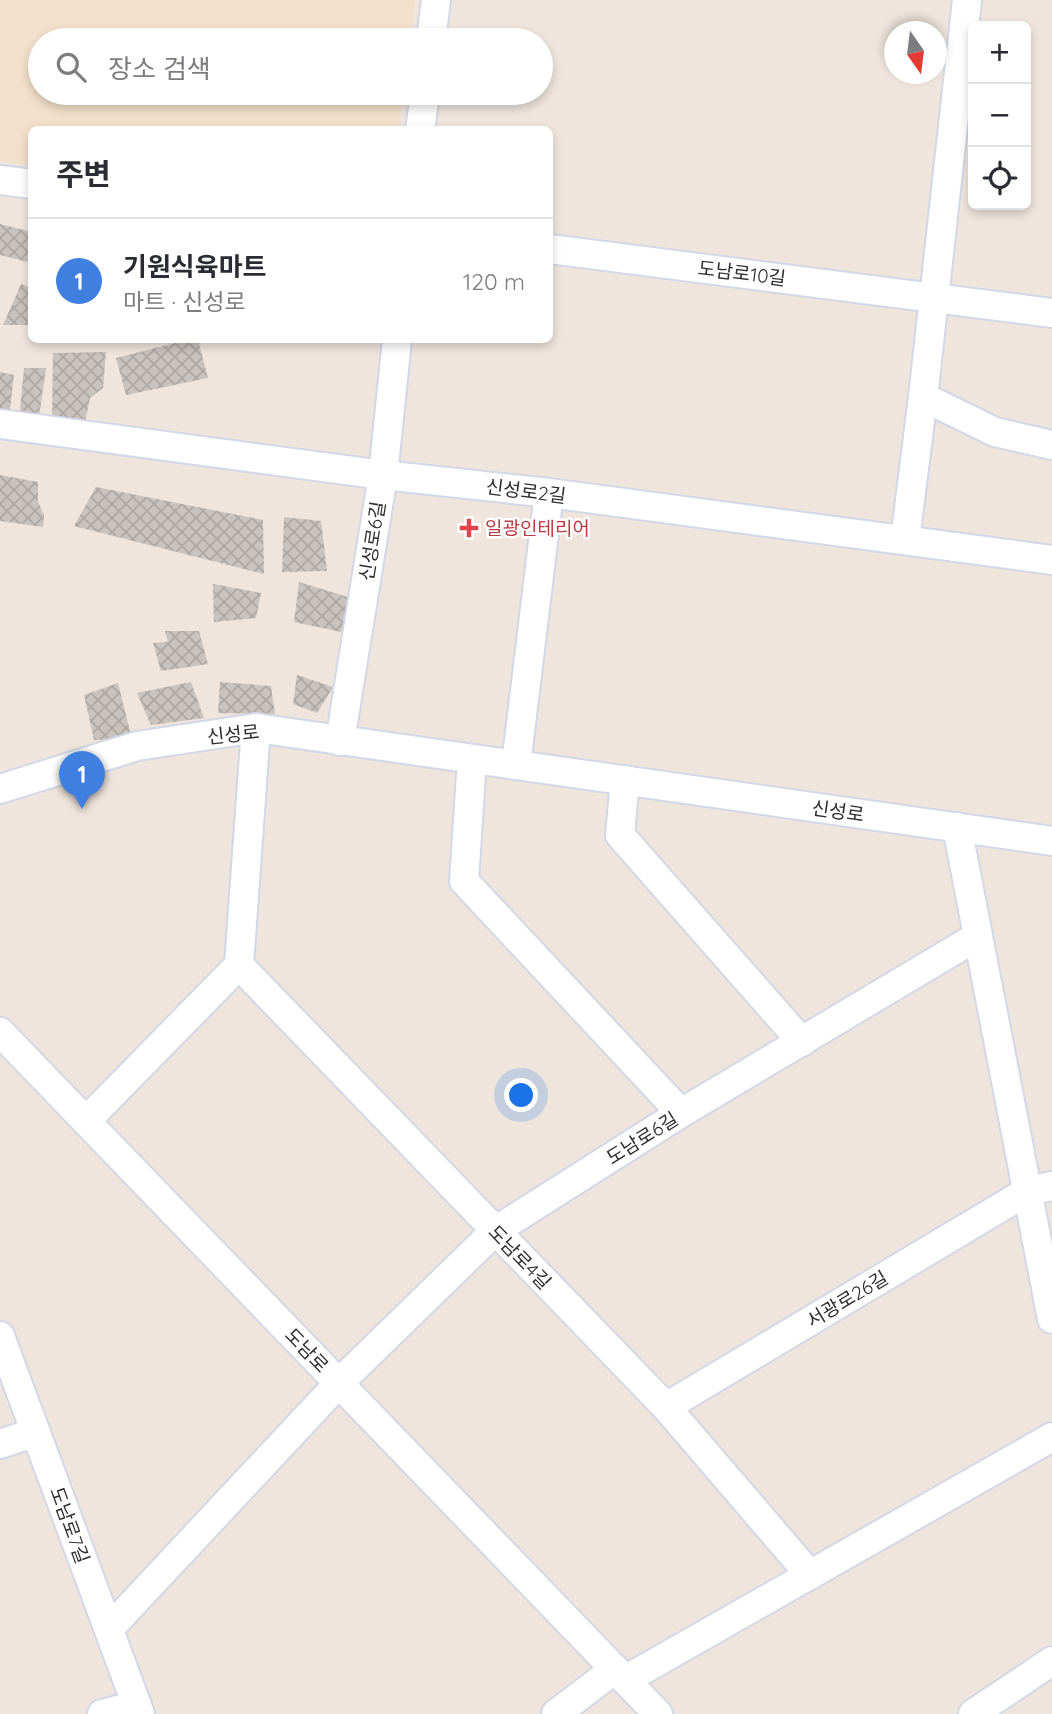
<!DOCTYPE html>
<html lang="ko">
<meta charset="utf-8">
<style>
:root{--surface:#fff;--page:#f7f7f7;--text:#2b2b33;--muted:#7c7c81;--line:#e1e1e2;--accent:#ea580c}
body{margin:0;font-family:Quicksand,"Noto Sans KR",sans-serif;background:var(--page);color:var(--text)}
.controls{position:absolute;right:21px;top:21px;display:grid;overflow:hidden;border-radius:10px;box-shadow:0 4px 10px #0003}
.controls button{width:63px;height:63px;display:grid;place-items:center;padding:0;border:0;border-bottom:2px solid var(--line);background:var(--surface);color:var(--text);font:35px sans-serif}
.compass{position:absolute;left:884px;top:21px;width:63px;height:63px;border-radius:50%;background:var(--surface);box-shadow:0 4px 10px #0003;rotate:166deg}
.you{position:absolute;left:522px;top:1096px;width:24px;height:24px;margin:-18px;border:5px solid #fff;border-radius:50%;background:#1a73e8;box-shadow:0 0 0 10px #1a73e833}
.badge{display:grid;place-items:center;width:46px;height:46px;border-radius:50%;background:var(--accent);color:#fff;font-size:23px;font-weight:700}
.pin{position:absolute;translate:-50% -58px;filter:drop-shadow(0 2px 4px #0008)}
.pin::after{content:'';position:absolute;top:37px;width:24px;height:21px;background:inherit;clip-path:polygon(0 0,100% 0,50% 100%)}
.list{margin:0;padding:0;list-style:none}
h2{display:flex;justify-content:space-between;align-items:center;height:91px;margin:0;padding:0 28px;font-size:30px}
h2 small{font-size:23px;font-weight:400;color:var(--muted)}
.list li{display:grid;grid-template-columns:46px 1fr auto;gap:21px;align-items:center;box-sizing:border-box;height:126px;padding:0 28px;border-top:2px solid var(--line)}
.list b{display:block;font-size:26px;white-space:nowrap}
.list p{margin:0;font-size:23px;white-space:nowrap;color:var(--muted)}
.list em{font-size:23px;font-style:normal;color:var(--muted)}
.icon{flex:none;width:38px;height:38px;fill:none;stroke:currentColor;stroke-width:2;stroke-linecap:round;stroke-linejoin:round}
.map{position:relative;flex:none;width:1052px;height:1714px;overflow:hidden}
.search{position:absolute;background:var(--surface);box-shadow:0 4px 10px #0003;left:28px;top:28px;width:525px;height:77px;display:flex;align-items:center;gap:18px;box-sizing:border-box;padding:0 24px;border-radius:38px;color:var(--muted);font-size:26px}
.panel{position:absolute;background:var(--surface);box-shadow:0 4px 10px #0003;left:28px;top:126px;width:525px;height:217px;border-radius:10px}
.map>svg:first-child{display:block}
</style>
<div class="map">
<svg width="1052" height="1714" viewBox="0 0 1052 1714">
<defs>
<pattern id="building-cross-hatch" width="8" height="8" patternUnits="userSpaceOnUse" patternTransform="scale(1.75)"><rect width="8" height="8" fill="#cac2bc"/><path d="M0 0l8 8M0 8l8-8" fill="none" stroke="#aea7a2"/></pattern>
</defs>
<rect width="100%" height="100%" fill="#efe5dd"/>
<polygon fill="#f2e0ca" points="0,0 415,0 410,40 40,40 40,93 403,93 398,129 32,130 31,166 0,161"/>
<g fill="url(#building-cross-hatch)">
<polygon points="0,224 32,232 32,263 0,255"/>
<polygon points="21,284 32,288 32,325 3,325"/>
<polygon points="187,340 198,340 208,378 126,395 116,358"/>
<polygon points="106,352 103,388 90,398 85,422 52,422 53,353"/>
<polygon points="24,368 46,368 38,424 19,420"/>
<polygon points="0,372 14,375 9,418 0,418"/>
<polygon points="0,475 38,482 38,502 44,515 43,527 0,521"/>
<polygon points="96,487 263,520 264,574 74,526"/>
<polygon points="284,517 321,521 327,571 282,572"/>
<polygon points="299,582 351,598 341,632 294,622"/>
<polygon points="213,584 261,593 256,618 214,622"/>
<polygon points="165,631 199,631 208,664 161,671 153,643 168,642"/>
<polygon points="297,675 333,687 317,713 293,704"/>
<polygon points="191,682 204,718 151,725 137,693"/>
<polygon points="220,682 271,686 275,714 218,713"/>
<polygon points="118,683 132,739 94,740 84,695"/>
</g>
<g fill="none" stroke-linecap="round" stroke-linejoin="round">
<defs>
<g id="minor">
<polyline points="431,40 436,0"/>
<polyline points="420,130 425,93"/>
<polyline points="0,180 32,184"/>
<polyline points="550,249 1052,313"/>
<polyline points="923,397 995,432 1052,445"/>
<polyline points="0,424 383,475 549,493 1052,560"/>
<polyline points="905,540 923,397 967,0"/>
<polyline points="256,728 239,965 666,1407 810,1575"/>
<polyline points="340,741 383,475 397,340"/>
<polyline points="472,759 464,881 681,1113"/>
<polyline points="516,765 549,493"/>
<polyline points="625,780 620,835 802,1042"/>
<polyline points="0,789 137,746 256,728 1052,841"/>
<polyline points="957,827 1052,1319"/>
<polyline points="0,1032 658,1714"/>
<polyline points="86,1121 239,965"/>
<polyline points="0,1336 140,1714"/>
<polyline points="666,1407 1028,1191 1052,1186"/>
<polyline points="0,1444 36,1432"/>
<polyline points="109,1629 339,1383 495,1231 681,1113 978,936"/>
<polyline points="625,1680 1052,1437"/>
<polyline points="102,1714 137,1705"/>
<polyline points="556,1714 615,1669"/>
<polyline points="973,1714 1052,1661"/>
</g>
</defs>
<use href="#minor" stroke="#d2d8e6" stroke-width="32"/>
<use href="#minor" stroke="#fff" stroke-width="28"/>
</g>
<path fill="#e0444e" stroke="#fff" stroke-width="2.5" d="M465.5 517.5h7v7h7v7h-7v7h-7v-7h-7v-7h7z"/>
<g text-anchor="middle" stroke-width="5" stroke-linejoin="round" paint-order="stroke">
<g font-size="19" fill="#2c2c2c" stroke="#fff">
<text transform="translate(742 273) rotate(7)" y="7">도남로10길</text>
<text transform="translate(526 491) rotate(7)" y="7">신성로2길</text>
<text transform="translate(372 541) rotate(-81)" y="7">신성로6길</text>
<text transform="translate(233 734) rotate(-6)" y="7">신성로</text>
<text transform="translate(838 811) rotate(8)" y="7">신성로</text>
<text transform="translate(642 1138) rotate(-32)" y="7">도남로6길</text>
<text transform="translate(520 1257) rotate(46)" y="7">도남로4길</text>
<text transform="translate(847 1299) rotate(-31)" y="7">서광로26길</text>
<text transform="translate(307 1350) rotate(46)" y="7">도남로</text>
<text transform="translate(70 1525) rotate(70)" y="7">도남로7길</text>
</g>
<g font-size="19" fill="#be3a42" stroke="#fff" text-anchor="start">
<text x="485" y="535">일광인테리어</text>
</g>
</g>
</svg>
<div class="controls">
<button>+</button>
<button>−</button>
<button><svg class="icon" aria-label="locate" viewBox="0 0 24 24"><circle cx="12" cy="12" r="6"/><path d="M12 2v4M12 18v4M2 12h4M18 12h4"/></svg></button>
</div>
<svg class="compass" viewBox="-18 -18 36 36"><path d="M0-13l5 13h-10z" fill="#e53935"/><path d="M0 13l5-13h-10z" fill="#7c7c81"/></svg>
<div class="you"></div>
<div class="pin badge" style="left:82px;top:809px;background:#3f7fe0">1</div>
<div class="search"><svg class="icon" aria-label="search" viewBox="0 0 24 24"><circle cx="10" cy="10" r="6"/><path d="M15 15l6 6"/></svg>장소 검색</div>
<section class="panel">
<h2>주변<small></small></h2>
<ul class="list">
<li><span class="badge" style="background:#3f7fe0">1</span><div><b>기원식육마트</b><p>마트 · 신성로</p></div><em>120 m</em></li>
</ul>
</section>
</div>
